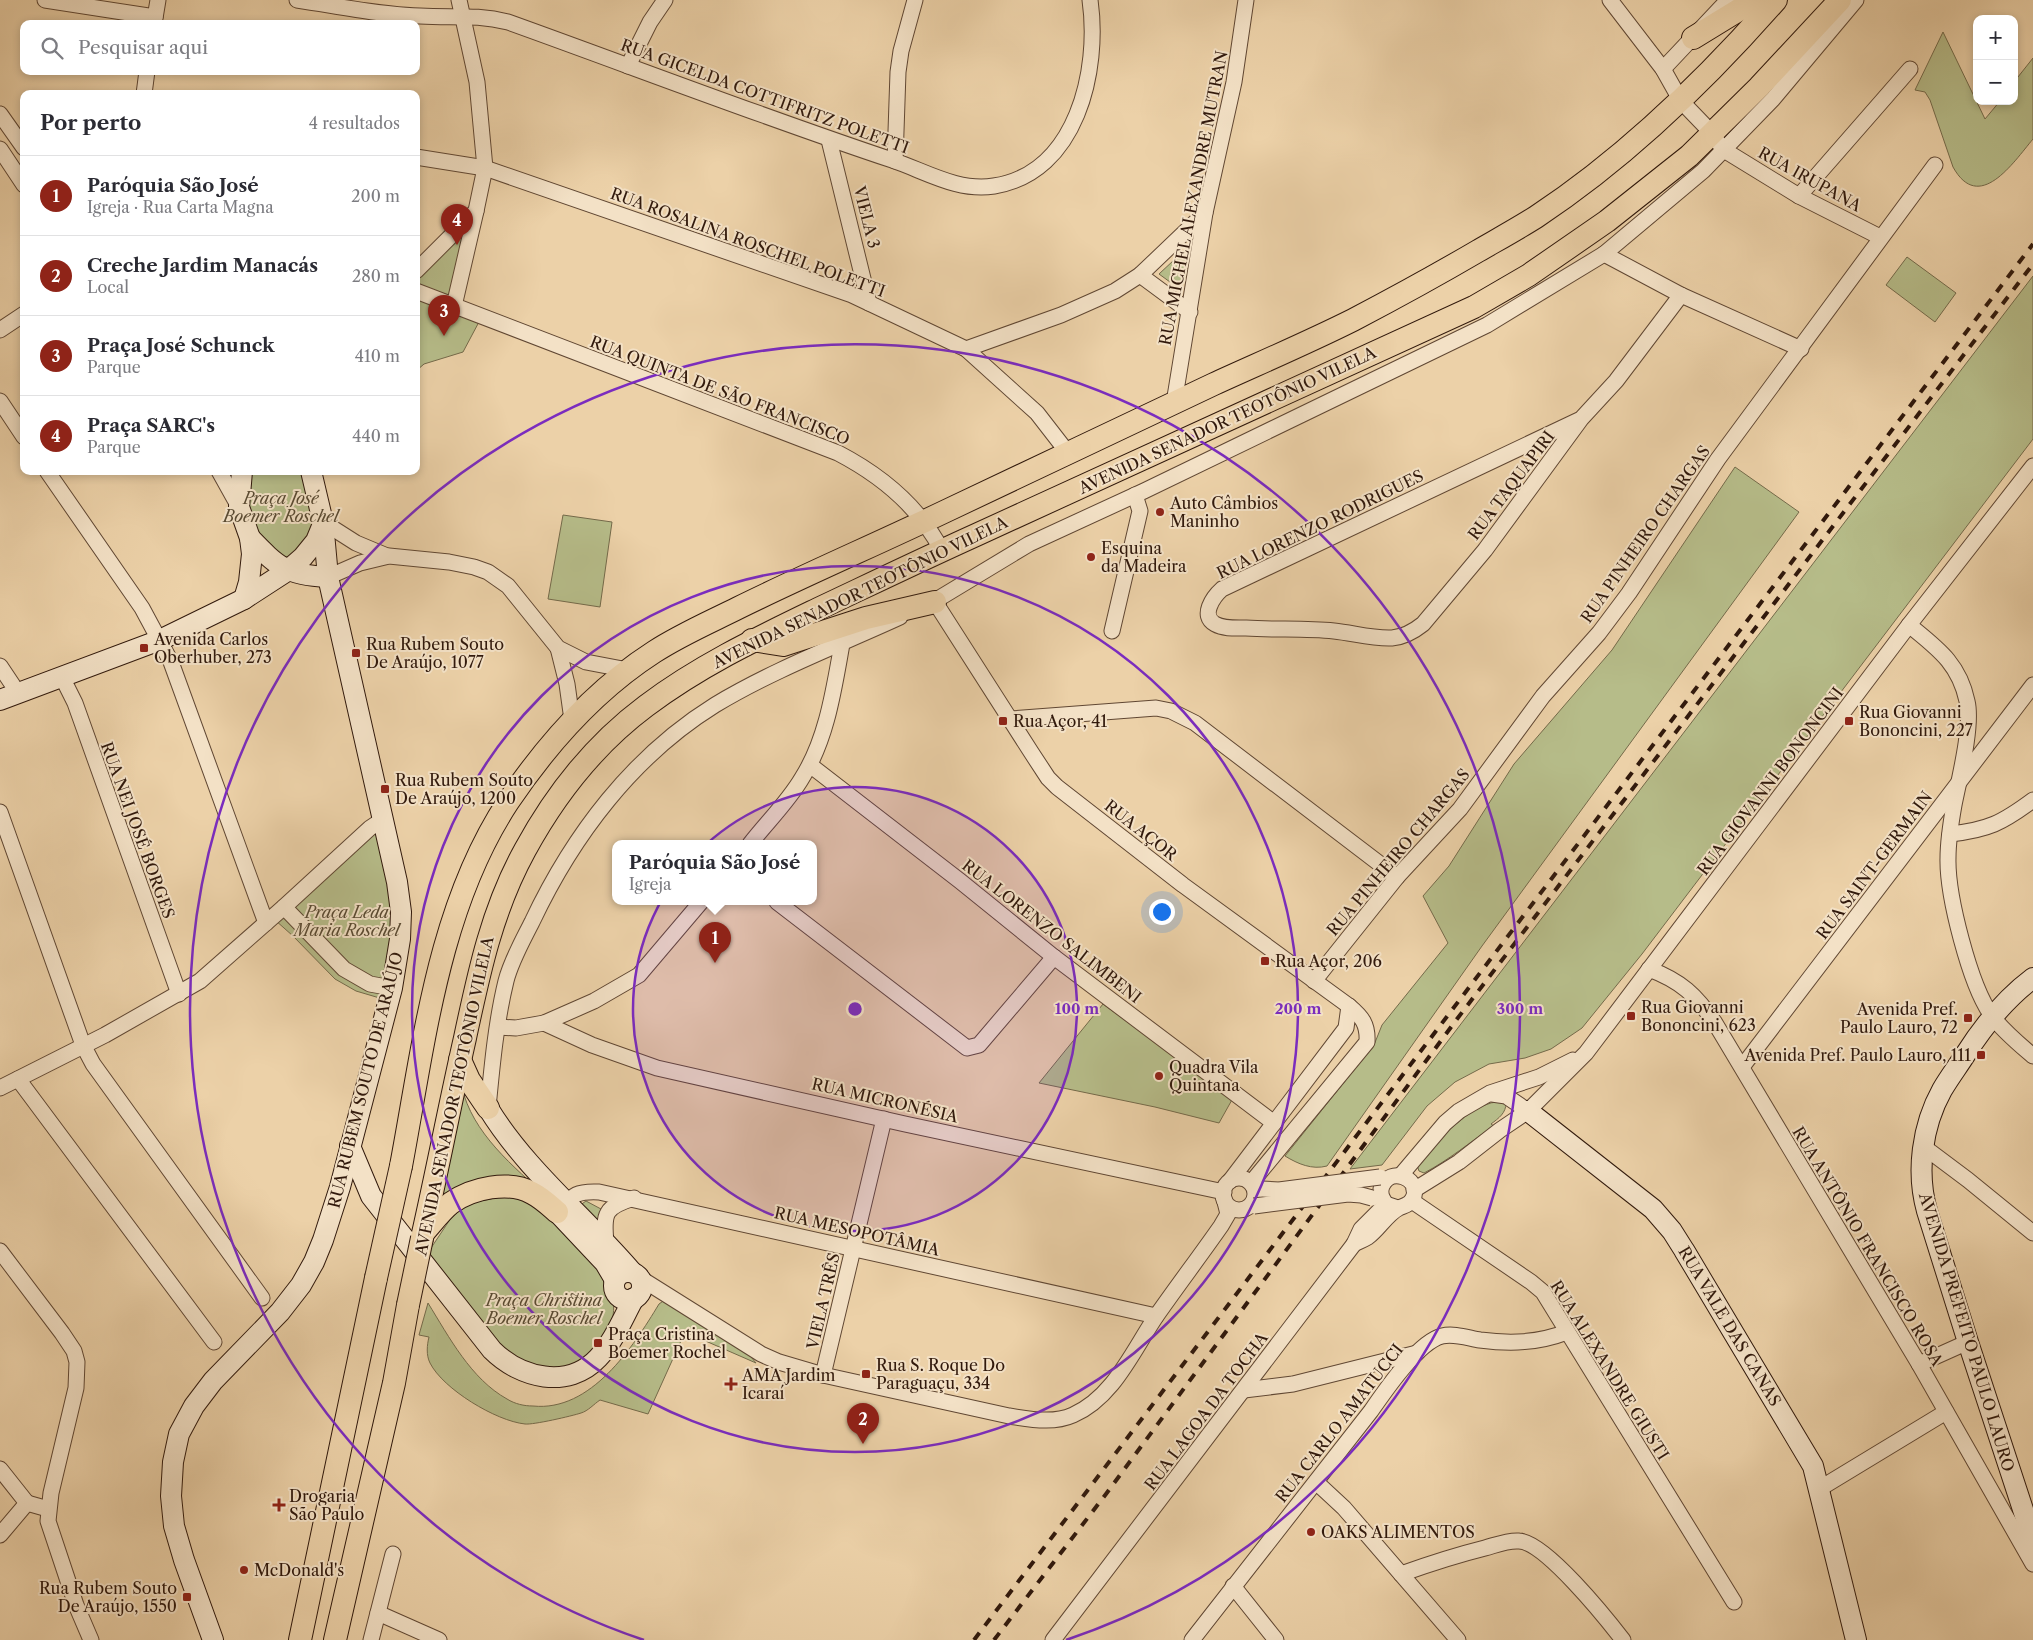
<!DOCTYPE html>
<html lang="pt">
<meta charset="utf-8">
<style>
:root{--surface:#fff;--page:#f7f7f7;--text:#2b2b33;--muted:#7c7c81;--line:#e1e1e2;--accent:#8f2418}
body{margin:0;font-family:"Libre Caslon Text",serif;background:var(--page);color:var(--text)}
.controls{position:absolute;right:15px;top:15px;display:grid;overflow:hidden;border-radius:10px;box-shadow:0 2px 8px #0003}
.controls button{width:45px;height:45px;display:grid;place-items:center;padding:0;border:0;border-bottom:1px solid var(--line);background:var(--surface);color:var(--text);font:25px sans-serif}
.you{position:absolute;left:1161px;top:911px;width:18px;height:18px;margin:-12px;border:4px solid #fff;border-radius:50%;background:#1a73e8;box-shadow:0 0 0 8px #1a73e833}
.badge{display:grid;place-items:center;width:32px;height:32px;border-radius:50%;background:var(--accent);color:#fff;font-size:16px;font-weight:700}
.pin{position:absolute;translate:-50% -41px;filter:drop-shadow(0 1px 2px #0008)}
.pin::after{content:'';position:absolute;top:26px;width:18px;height:15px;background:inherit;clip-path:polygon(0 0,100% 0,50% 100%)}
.popup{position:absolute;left:612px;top:840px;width:205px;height:65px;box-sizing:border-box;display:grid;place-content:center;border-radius:10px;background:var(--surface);filter:drop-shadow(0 1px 4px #0005);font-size:16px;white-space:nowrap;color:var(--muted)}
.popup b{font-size:19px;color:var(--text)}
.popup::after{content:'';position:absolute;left:50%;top:100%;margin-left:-10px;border:10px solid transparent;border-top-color:var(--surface)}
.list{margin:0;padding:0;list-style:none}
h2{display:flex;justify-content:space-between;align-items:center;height:65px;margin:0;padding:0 20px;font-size:21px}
h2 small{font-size:16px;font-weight:400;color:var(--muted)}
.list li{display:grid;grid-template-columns:32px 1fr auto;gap:15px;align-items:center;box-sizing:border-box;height:80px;padding:0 20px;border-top:1px solid var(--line)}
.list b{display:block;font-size:19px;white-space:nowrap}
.list p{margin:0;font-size:16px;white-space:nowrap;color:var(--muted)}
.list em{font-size:16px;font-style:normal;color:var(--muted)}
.icon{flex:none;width:28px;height:28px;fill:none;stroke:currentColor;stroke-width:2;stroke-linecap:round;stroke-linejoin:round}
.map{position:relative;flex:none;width:2033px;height:1640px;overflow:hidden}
.search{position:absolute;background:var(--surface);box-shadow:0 2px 8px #0003;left:20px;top:20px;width:400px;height:55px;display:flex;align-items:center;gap:12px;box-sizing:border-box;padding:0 18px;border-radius:10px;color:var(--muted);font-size:19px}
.panel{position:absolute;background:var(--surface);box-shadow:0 2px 8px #0003;left:20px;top:90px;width:400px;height:385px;border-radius:10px}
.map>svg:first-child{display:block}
</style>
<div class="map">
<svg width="2033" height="1640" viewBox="0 0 2033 1640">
<rect width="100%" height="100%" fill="#ecd1a8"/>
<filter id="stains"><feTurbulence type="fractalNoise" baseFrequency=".004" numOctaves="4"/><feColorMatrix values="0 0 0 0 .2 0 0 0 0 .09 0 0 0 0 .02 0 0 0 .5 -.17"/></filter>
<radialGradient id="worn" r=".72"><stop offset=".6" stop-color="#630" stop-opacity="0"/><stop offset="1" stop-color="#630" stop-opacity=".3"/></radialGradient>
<g fill="#b6bc89" stroke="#746a4a">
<path d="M1943 32 1985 119 2000 101H2014V82L2033 58V139C2013 163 1979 214 1953 167L1930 100 1925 92 1915 90Z"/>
<polygon points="473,217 459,307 416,288 416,273"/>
<polygon points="1189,246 1181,290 1159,274"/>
<polygon points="1907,257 1956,293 1935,322 1886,285"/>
<polygon points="2033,276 2033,439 1642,954 1582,1028 1551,1049 1525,1058 1489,1064 1455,1082 1427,1106 1382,1165 1350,1169"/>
<polygon points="416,293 480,320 463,352 424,364 416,371"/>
<path d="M1735 467 1799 512 1482 946 1327 1166C1312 1170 1298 1164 1285 1156L1374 1045 1382 1025 1448 943 1423 896 1449 866 1514 764 1612 650Z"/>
<polygon points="245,471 310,471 321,520 297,555 287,557 279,556 260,542 243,498"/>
<polygon points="563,515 612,522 600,607 548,599"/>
<polygon points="379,831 396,911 383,999 356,991 335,979 293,936 275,920 365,837"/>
<polygon points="1103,1004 1233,1098 1219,1123 1155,1107 1039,1083"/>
<path d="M462 1094 464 1095C478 1140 521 1173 555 1204L530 1189 440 1197Z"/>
<path d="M1503 1102 1506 1103C1506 1113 1499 1118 1491 1124L1494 1126C1470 1142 1449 1160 1424 1173L1419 1171 1417 1165C1431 1146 1465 1111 1488 1104 1492 1102 1498 1102 1503 1102Z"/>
<path d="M500 1197H517L548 1215 607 1277C621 1313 611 1328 595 1360L528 1382 425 1257 451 1218 466 1204Z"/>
<polygon points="586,1201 601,1209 603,1215 599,1225 579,1206"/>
<path d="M666 1299 747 1352 756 1363 685 1332 648 1414 600 1400C594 1404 588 1411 581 1413 572 1416 533 1425 525 1424 496 1421 443 1389 430 1363 426 1355 427 1345 429 1337L419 1335 428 1303C449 1337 471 1379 507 1399 515 1404 524 1406 533 1406 591 1412 633 1347 659 1304Z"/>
</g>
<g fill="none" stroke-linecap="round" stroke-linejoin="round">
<defs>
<g id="street">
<polyline points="45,0 155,17"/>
<path d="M297 0C338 6 379 15 420 16 452 18 476 14 508 22 636 68 763 117 892 160 925 171 958 192 994 186 1077 173 1100 70 1090 0"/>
<polyline points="1610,0 1663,69 1681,101 1707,128 1724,150 1799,196 1880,237"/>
<polyline points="154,24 158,0"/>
<polyline points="628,66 650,22 665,0"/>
<polyline points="1663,69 1728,0"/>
<polyline points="144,94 147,71"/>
<polyline points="0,114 24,148"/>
<polyline points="829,140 869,303"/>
<polyline points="0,149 24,185"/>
<polyline points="416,157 485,168 852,295 966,349 1037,413 1068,453"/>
<polyline points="895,161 898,72 901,51 915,0"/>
<polyline points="1799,196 1910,69"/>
<polyline points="1604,254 1681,295 1801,349"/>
<polyline points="416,271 476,211 485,168 477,82 459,0"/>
<polyline points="1140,275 1190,312"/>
<path d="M416 291 838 453C882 476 919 506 942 551"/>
<polyline points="454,306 476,211"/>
<polyline points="0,330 24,314"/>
<polyline points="966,349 1061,315 1115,291 1140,275 1205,213"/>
<polyline points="0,401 24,437"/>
<polyline points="1174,403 1205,213 1234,82 1246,0"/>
<path d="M1581 419 1222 589C1213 597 1200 616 1215 624 1224 629 1236 628 1246 628 1275 630 1305 628 1334 631 1353 633 1373 639 1392 638 1404 637 1413 632 1423 624L1485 550 1581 419 1616 381 1681 295"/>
<polyline points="47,471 142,608 171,662 266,923"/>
<polyline points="219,471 239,507"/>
<polyline points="323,522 356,543 387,556"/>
<polyline points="328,577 360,563 389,556 449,562 474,567 488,572 508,586 558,648 586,662 628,670"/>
<path d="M935 602 1031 752 1048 778 1057 787 1183 885 1349 1006C1362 1017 1368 1024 1367 1042L1251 1183"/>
<polyline points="928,605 1029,544 1144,491 1487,325 1604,254 1703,171 1773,99 1856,0"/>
<path d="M1909 625C1937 648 1959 663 1967 701 1973 725 1959 780 1954 805 1951 822 1948 840 1948 858 1947 895 1970 986 1992 1016 2003 1031 2019 1044 2033 1056"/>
<polyline points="1112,631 1140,511 1135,495"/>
<polyline points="558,648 567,684 572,720"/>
<polyline points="0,666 18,693"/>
<polyline points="62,677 75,703 179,994"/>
<polyline points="1011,719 1156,708 1171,711 1195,723 1397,877"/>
<polyline points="810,765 960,881 1054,957 1274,1123"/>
<polyline points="0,812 83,1045 93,1064 262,1298"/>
<path d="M1950 834C1988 830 2002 823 2033 800"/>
<path d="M750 844C767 822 788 802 802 778 827 739 834 688 842 644"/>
<polyline points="777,902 967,1048 979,1045 1054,957"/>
<polyline points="284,907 344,969 370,984 392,988"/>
<path d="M1649 969C1681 981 1696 995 1715 1023L1919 1364 2033 1564"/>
<polyline points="1314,981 1397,877 1460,809 1543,696 1599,633 1629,593 1718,459 1935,165"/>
<polyline points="544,1023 592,1045 657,1068 905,1124 1224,1192"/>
<polyline points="498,1027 516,1028 544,1023 594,1001 639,975 701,902"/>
<polyline points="1742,1067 2033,685"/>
<polyline points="18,1079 214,1342"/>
<polyline points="0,1088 105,1035 200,981 284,907 370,828 382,820"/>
<polyline points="1492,1094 1506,1096 1528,1111"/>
<path d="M488 1108C492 1066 496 1022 506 981 511 961 523 940 532 922 573 835 633 756 715 705 773 670 839 645 900 617"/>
<polyline points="1924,1147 1968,1180 2033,1233"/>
<polyline points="1401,1175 1445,1123 1459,1111 1490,1093 1539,1077 1573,1060"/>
<circle cx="1239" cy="1194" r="16"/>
<polyline points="1230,1181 1346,1028 1349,1006"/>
<polyline points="1414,1190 1459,1162 1500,1130 1528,1111 1586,1053 1909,625 2033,466"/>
<polyline points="1412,1201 1531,1282 1543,1292 1734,1602"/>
<path d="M559 1210C574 1194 577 1191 599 1192L1156 1316"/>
<path d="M606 1242C603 1213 605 1207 634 1198"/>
<path d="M1354 1244C1358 1242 1363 1240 1368 1237 1379 1229 1387 1214 1399 1208 1406 1205 1411 1204 1414 1196 1419 1177 1390 1167 1382 1186 1379 1193 1382 1198 1386 1204L1398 1208"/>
<polyline points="0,1251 62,1333 74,1351 77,1362 76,1388 51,1493 48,1521 76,1605 91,1640"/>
<path d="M640 1278 761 1354 779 1362 823 1375 1009 1416C1030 1419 1053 1424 1073 1415 1114 1397 1133 1350 1157 1315 1178 1285 1200 1256 1221 1226L1228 1214 1224 1198"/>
<polyline points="1919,1364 1968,1342"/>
<polyline points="823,1375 884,1119"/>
<polyline points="1244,1390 1293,1384 1417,1353"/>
<polyline points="0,1469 27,1503"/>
<polyline points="1316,1482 1344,1508 1458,1640"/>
<polyline points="1819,1489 1946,1412"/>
<polyline points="0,1535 27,1503 48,1509"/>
<path d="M1401 1574C1429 1564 1457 1555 1485 1548 1496 1545 1508 1540 1519 1541 1545 1542 1606 1618 1623 1640"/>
<polyline points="1233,1586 1276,1640"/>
<polyline points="378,1613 439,1640"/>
<polyline points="371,1640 393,1554"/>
<polyline points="1053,1640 1354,1244 1361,1229 1386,1204"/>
<path d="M1192 1640 1371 1411C1385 1391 1418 1342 1442 1336 1454 1333 1468 1338 1480 1340 1511 1344 1538 1343 1567 1332"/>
</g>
<g id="secondary">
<polyline points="242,471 239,507 250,538 252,554 249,582 244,599"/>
<path d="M250 538C278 567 286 575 328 577"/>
<polyline points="0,700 160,640 244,599 287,571 303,557 316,541 323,524"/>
<path d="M2033 978C2005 999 1984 1025 1965 1055 1958 1066 1949 1078 1942 1090 1922 1126 1916 1172 1927 1211L1968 1342 2033 1540"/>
<path d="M488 1108C526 1170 585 1217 632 1272"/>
<polyline points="1528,1111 1653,1209 1672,1231 1684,1250 1813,1466 1856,1640"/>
<path d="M350 1146 371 1196 492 1350C520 1378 568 1390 598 1358 614 1341 623 1318 634 1298"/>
<polyline points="557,1212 605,1263 615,1280"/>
<circle cx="628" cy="1286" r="14"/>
<polyline points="213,1640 184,1560 174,1526 171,1496 173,1462 179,1434 194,1406 213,1381 280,1312 301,1285 314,1262 323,1240 340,1187 392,988 400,939 401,912 397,882 328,577 323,522 311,471"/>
</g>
<g id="primary">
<polyline points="1693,38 1755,0"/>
<polyline points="752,640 783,645 866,618 935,602"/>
<polyline points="460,1060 469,1080 488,1108"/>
<path d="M401 1166C424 1044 438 908 508 802 547 744 595 690 654 652 680 635 710 622 738 608 807 574 877 544 946 511 1036 469 1124 426 1214 384 1260 363 1307 343 1353 320 1395 298 1437 275 1478 251 1497 240 1517 229 1536 217 1627 157 1705 81 1776 0"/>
<path d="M424 1232C433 1222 441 1211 451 1203 472 1188 509 1180 532 1193 542 1198 549 1205 557 1212"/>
<path d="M422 1238C437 1172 450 1104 465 1038 479 972 492 910 525 850 555 795 595 744 646 706 699 666 758 638 818 609 871 584 923 559 976 535 1142 459 1308 383 1474 307L1529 275 1607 221 1689 156 1759 87 1840 0"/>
<polyline points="300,1640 376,1278"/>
<polyline points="335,1640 394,1383 408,1305"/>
</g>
</defs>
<use href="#street" stroke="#604733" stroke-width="17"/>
<use href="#secondary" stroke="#31190c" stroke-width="22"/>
<use href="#primary" stroke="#31190c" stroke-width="24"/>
<use href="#street" stroke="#f3e1c6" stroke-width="15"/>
<use href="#secondary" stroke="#f3e1c6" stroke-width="20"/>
<use href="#primary" stroke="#ecd1a8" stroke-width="22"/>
<g stroke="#31190c" stroke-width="4" stroke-dasharray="9 9" stroke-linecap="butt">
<polyline points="974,1640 2033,244"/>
<polyline points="994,1640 1106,1494 1457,1019 2033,264"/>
</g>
<defs>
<g id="street-bridge">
<polyline points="1262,1189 1279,1190 1380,1177"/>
<polyline points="1254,1206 1348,1194 1361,1195 1372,1198"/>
</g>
<g id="primary-bridge">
<polyline points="376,1278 401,1166"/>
<polyline points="408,1305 422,1238"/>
</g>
</defs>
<use href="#street-bridge" stroke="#604733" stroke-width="17" stroke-linecap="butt"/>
<use href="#primary-bridge" stroke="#31190c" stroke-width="24" stroke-linecap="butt"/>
<use href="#street-bridge" stroke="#f3e1c6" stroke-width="15"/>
<use href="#primary-bridge" stroke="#ecd1a8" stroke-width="22"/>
</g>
<circle cx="855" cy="1009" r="222" fill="#7b2cbf" fill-opacity=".12"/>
<g fill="none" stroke="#7b2cbf" stroke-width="2.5">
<circle cx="855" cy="1009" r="222"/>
<circle cx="855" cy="1009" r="443"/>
<path d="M644 1640A665 665 0 1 1 1066 1640"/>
</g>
<g fill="#8f2418" stroke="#f3e1c6" stroke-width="2">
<circle cx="1160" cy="512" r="5"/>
<circle cx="1091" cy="557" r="5"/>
<rect x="139" y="643" width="10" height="10" rx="2.5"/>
<rect x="351" y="648" width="10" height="10" rx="2.5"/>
<rect x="998" y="716" width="10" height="10" rx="2.5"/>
<rect x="1844" y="716" width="10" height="10" rx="2.5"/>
<rect x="380" y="784" width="10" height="10" rx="2.5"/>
<rect x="1260" y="956" width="10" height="10" rx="2.5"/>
<rect x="1626" y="1011" width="10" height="10" rx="2.5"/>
<rect x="1963" y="1013" width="10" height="10" rx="2.5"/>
<rect x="1976" y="1050" width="10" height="10" rx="2.5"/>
<circle cx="1159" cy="1076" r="5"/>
<rect x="593" y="1338" width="10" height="10" rx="2.5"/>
<rect x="861" y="1369" width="10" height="10" rx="2.5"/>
<path d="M728.5 1376.5h5v5h5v5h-5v5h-5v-5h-5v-5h5z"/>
<path d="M276.5 1497.5h5v5h5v5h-5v5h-5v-5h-5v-5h5z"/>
<circle cx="1311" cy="1532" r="5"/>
<circle cx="244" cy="1570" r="5"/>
<rect x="182" y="1592" width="10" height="10" rx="2.5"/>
</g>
<g text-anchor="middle" stroke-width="4" stroke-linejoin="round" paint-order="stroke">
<g font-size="16" fill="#31190c" stroke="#f3e1c6">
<text transform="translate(765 96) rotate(20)" y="6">RUA GICELDA COTTIFRITZ POLETTI</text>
<text transform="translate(1810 179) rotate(29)" y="6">RUA IRUPANA</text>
<text transform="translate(1193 198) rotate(-79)" y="6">RUA MICHEL ALEXANDRE MUTRAN</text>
<text transform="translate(867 217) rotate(76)" y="6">VIELA 3</text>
<text transform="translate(748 242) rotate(20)" y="6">RUA ROSALINA ROSCHEL POLETTI</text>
<text transform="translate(720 390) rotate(21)" y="6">RUA QUINTA DE SÃO FRANCISCO</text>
<text transform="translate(1227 420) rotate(-25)" y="6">AVENIDA SENADOR TEOTÔNIO VILELA</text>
<text transform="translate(1511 485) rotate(-53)" y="6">RUA TAQUAPIRI</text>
<text transform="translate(1320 524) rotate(-26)" y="6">RUA LORENZO RODRIGUES</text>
<text transform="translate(1645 534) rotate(-55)" y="6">RUA PINHEIRO CHARGAS</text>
<text transform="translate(860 592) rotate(-26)" y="6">AVENIDA SENADOR TEOTÔNIO VILELA</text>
<text transform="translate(1770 781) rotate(-53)" y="6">RUA GIOVANNI BONONCINI</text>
<text transform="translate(138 830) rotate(70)" y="6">RUA NEI JOSÉ BORGES</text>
<text transform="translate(1141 830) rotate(38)" y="6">RUA AÇOR</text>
<text transform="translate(1398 852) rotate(-50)" y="6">RUA PINHEIRO CHARGAS</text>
<text transform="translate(1874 865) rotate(-53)" y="6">RUA SAINT-GERMAIN</text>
<text transform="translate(1052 931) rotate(38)" y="6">RUA LORENZO SALIMBENI</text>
<text transform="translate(365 1080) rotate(-76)" y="6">RUA RUBEM SOUTO DE ARAÚJO</text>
<text transform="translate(454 1096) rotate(-78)" y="6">AVENIDA SENADOR TEOTÔNIO VILELA</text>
<text transform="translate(885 1100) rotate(13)" y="6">RUA MICRONÉSIA</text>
<text transform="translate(857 1231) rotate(13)" y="6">RUA MESOPOTÂMIA</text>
<text transform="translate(1868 1246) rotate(59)" y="6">RUA ANTÔNIO FRANCISCO ROSA</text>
<text transform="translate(823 1301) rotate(-77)" y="6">VIELA TRÊS</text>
<text transform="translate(1730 1326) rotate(59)" y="6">RUA VALE DAS CANAS</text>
<text transform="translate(1967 1332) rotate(73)" y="6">AVENIDA PREFEITO PAULO LAURO</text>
<text transform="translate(1610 1370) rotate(58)" y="6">RUA ALEXANDRE GIUSTI</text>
<text transform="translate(1206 1411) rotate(-53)" y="6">RUA LAGOA DA TOCHA</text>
<text transform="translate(1339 1423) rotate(-52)" y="6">RUA CARLO AMATUCCI</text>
</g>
<g font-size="16" font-style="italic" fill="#594a32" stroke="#f3e1c6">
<text x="281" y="504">Praça José<tspan x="281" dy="18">Boemer Roschel</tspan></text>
<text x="347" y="918">Praça Leda<tspan x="347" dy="18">Maria Roschel</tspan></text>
<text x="544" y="1306">Praça Christina<tspan x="544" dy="18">Boemer Roschel</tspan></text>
</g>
<g font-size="16" fill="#31190c" stroke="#f3e1c6" text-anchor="start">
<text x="1170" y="509">Auto Câmbios<tspan x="1170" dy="18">Maninho</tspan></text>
<text x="1101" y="554">Esquina<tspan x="1101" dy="18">da Madeira</tspan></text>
<text x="154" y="645">Avenida Carlos<tspan x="154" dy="18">Oberhuber, 273</tspan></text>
<text x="366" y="650">Rua Rubem Souto<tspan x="366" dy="18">De Araújo, 1077</tspan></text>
<text x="1859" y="718">Rua Giovanni<tspan x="1859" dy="18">Bononcini, 227</tspan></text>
<text x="1013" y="727">Rua Açor, 41</text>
<text x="395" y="786">Rua Rubem Souto<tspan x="395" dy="18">De Araújo, 1200</tspan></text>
<text x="1275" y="967">Rua Açor, 206</text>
<text x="1641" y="1013">Rua Giovanni<tspan x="1641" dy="18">Bononcini, 623</tspan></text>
<text x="1958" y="1015" text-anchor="end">Avenida Pref.<tspan x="1958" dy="18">Paulo Lauro, 72</tspan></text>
<text x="1971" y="1061" text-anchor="end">Avenida Pref. Paulo Lauro, 111</text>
<text x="1169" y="1073">Quadra Vila<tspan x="1169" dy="18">Quintana</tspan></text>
<text x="608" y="1340">Praça Cristina<tspan x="608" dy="18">Boemer Rochel</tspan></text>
<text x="876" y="1371">Rua S. Roque Do<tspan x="876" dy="18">Paraguaçu, 334</tspan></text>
<text x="742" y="1381">AMA Jardim<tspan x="742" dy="18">Icaraí</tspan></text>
<text x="289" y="1502">Drogaria<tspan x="289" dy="18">São Paulo</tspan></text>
<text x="1321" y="1538">OAKS ALIMENTOS</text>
<text x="254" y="1576">McDonald's</text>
<text x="177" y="1594" text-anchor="end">Rua Rubem Souto<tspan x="177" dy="18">De Araújo, 1550</tspan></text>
</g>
</g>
<circle cx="855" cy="1009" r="8" fill="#7b2cbf" stroke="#f3e1c6" stroke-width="2.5"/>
<g font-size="15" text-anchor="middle" font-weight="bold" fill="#7b2cbf" stroke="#f3e1c6" stroke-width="4" stroke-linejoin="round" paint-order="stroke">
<text x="1077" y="1014">100 m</text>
<text x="1298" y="1014">200 m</text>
<text x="1520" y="1014">300 m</text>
</g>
<rect width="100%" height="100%" filter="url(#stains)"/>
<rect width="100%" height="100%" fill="url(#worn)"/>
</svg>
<div class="controls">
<button>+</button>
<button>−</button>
</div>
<div class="you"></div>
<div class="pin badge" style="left:715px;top:963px">1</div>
<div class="popup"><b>Paróquia São José</b>Igreja</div>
<div class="pin badge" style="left:863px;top:1444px">2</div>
<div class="pin badge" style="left:444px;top:336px">3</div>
<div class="pin badge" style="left:457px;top:245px">4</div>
<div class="search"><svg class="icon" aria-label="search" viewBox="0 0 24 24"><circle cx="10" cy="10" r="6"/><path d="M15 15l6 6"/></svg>Pesquisar aqui</div>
<section class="panel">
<h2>Por perto<small>4 resultados</small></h2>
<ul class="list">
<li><span class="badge">1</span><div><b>Paróquia São José</b><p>Igreja · Rua Carta Magna</p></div><em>200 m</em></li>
<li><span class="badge">2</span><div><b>Creche Jardim Manacás</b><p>Local</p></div><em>280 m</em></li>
<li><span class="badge">3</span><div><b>Praça José Schunck</b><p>Parque</p></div><em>410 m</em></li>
<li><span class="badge">4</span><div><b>Praça SARC's</b><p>Parque</p></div><em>440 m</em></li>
</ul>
</section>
</div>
